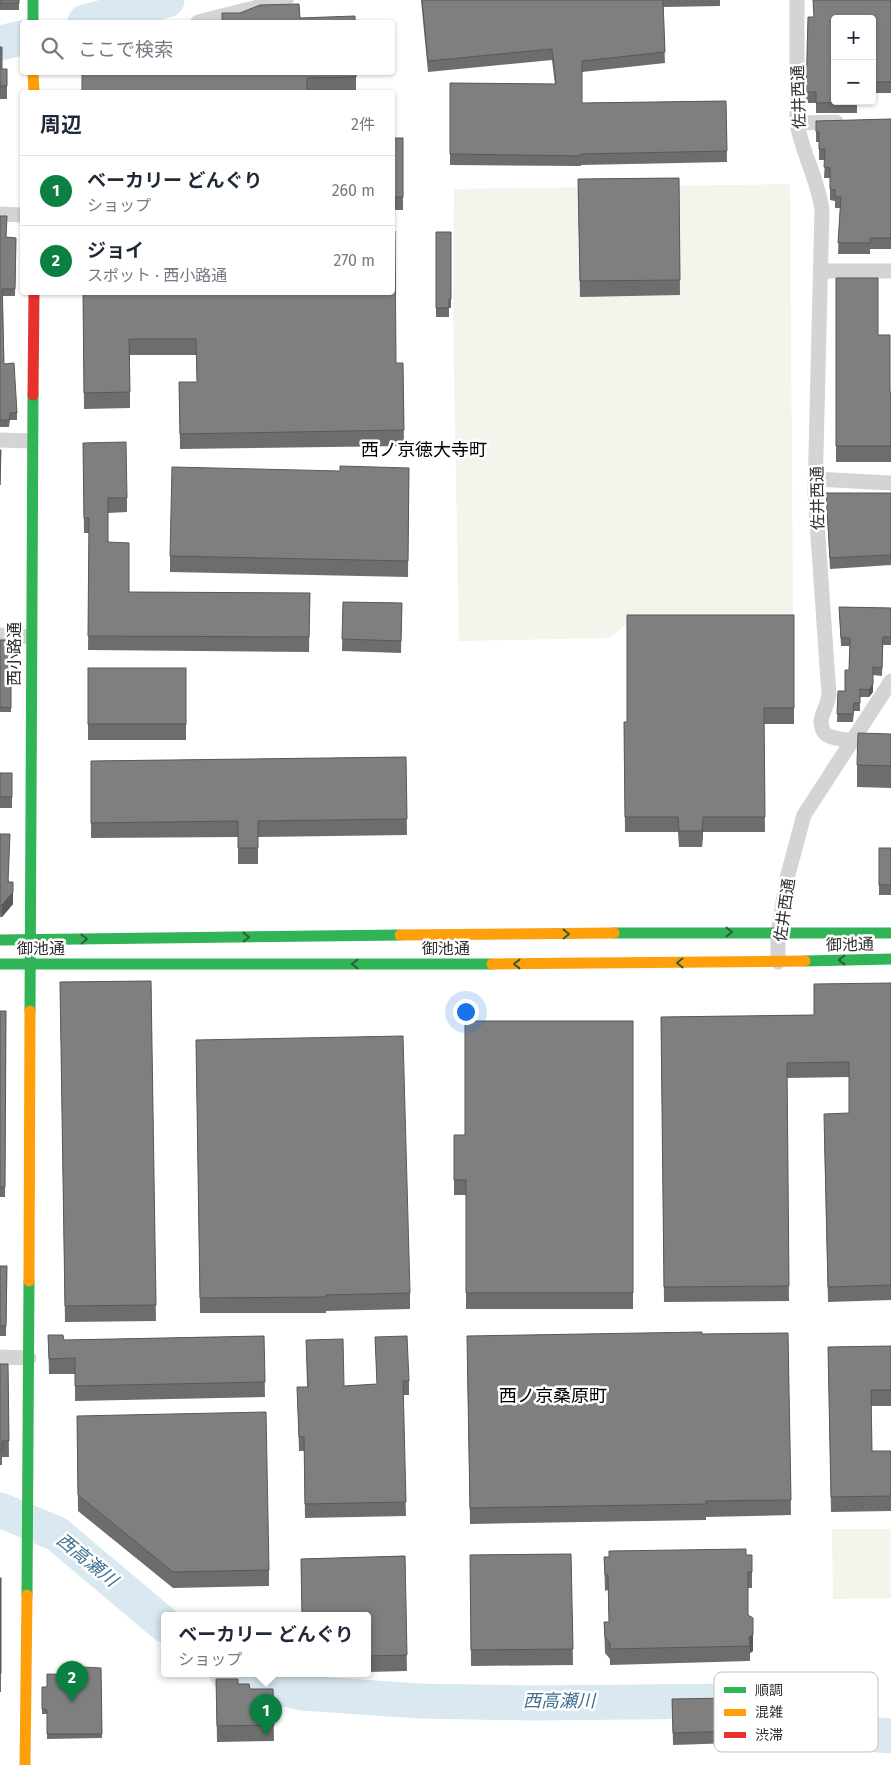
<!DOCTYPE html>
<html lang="ja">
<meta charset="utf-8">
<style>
:root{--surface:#fff;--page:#f6f6f7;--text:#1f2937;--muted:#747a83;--line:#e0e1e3;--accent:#0b8043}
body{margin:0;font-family:"Fira Sans","Noto Sans JP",sans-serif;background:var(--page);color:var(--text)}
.controls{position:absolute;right:15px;top:15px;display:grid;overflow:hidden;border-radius:5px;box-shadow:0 1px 4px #0004}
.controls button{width:45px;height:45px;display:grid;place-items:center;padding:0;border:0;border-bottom:1px solid var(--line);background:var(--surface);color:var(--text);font:25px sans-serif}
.you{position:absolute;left:465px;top:1011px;width:18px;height:18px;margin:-12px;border:4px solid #fff;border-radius:50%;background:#1a73e8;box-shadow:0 0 0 8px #1a73e833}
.badge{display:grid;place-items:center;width:32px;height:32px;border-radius:50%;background:var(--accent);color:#fff;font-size:16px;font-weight:700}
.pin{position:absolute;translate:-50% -41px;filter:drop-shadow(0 1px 2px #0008)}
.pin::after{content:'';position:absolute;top:26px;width:18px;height:15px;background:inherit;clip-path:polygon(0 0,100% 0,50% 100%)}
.popup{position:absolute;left:161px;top:1612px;width:210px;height:65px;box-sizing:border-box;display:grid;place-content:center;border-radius:5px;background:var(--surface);filter:drop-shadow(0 1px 4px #0005);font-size:16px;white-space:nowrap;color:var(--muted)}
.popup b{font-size:19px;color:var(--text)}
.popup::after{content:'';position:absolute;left:50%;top:100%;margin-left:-10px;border:10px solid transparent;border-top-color:var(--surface)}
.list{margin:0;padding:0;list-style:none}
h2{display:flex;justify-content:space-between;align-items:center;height:65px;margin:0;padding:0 20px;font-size:21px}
h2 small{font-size:16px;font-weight:400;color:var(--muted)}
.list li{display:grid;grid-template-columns:32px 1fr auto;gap:15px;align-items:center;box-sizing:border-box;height:70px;padding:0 20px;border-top:1px solid var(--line)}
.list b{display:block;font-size:19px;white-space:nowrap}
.list p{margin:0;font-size:16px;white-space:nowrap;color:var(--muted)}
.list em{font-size:16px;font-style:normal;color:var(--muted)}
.icon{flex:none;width:28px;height:28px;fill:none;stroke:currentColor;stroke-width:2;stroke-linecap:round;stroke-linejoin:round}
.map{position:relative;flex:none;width:891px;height:1765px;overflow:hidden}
.search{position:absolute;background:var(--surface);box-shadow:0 1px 4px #0004;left:20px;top:20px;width:375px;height:55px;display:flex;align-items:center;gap:12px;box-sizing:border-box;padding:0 18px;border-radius:5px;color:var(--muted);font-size:19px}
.panel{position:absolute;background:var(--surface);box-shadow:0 1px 4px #0004;left:20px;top:90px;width:375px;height:205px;border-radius:5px}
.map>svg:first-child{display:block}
</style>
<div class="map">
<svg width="891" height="1765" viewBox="0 0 891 1765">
<rect width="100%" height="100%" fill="#fff"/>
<g fill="#f1f5ec">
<polygon points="790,184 793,617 632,620 609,638 459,641 453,320 454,189"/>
<polygon points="832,1529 891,1529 891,1598 833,1599"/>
</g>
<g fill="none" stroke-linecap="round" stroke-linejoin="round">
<g stroke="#dae8f1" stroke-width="35">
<polyline points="85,22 167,0"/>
<polyline points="0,43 22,38"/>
<polyline points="0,1510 57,1534 165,1625"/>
<polyline points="227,1674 250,1685 274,1687 302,1693 419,1701 531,1703 735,1701 790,1711 858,1733 891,1736"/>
</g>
<g stroke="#d4d4d4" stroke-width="15">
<path d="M797 0V123C802 153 818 179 822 210L815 493 829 695C828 704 822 713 821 721 821 726 823 733 827 735 842 743 875 741 891 742"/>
<polyline points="198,22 286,0"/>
<polyline points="797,123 836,122"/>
<polyline points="0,214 22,215"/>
<polyline points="822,271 891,271"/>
<polyline points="0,440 31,441"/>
<polyline points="816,479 891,483"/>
<polyline points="0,635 30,637"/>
<polyline points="778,962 778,933 787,878 804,815 891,681"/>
<polyline points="0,1357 29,1358"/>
</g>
<g stroke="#30b455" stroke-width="11">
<polyline points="33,0 33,22"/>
<polyline points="614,933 891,933"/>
<polyline points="0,940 400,935"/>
<polyline points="805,961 891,959"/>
<polyline points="0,964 492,964"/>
<polyline points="30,1011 33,395"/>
<polyline points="27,1595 29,1281"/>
</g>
<g stroke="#ff9f0a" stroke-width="11">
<polyline points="33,72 34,92"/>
<polyline points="400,935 614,933"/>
<polyline points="492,964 805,961"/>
<polyline points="29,1281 30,1011"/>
<polyline points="25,1765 27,1595"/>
</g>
<polyline stroke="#e5322d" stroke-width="11" points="33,395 34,292"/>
</g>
<g fill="#6d6d6d">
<rect x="0" y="0" width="19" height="10"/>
<polygon points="421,0 720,0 720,6 663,7 665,63 582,72 582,103 726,101 727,162 581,165 581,166 450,165 450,83 555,84 552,60 428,72"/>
<polygon points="813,0 891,0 891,93 872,93 872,19 835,19 857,101 857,113 816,113 816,103 806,103 808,17 814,17"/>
<polygon points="0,47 2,69 7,69 7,99 0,99"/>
<polygon points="356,72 356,91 82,92"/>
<polygon points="891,119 891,249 870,249 870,254 838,254 840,208 835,208 835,201 830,200 830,178 824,178 825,160 819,160 819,142 816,142 816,121"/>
<rect x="392" y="138" width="11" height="72"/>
<polygon points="679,178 680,295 580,297 578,179"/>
<polygon points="0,216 6,237 16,238 15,296 3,296 4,364 17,413 17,420 10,420 9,427 0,427"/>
<polygon points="436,232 451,232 451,308 449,308 449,317 436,317"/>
<polygon points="836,278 878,335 890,392 891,392 891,462 836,462"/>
<polygon points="83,292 396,363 403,363 404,446 180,449 179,382 197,382 196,355 130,355 130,408 84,409"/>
<polygon points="83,443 127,498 127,512 108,513 108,542 129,592 310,593 309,652 88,650 89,533 84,533"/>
<polygon points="409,468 408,577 170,572 170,556 340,471"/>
<polygon points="826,493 891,493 891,570 891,565 830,569"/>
<polygon points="343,602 402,603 401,653 342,651"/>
<polygon points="839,607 891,608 891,645 883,645 882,676 873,675 873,692 869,697 860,697 860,711 854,711 853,722 837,722 838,691 845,691 849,670 850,646 841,646"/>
<polygon points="794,615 794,724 764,724 765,832 703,832 702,847 679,847 678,832 625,832 624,722 627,722"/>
<rect x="0" y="640" width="11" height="72"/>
<rect x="88" y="668" width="98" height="72"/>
<polygon points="891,734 891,788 857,787 857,765"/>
<polygon points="406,757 407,835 258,837 258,864 238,864 238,837 91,838 91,761"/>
<rect x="0" y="773" width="12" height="35"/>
<polygon points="0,834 13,904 2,917 0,917"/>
<rect x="879" y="848" width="12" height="47"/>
<polygon points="151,981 156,1321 65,1322 60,982"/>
<polygon points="891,983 891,1300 828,1302 824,1129 849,1113 849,1077 787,1078 789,1301 664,1302 661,1017 814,1015"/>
<polygon points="0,1011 6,1011 5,1197 0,1197"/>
<polygon points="633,1021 633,1309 466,1309 466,1195 454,1195 454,1135 465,1135"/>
<polygon points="196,1040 410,1293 410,1309 326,1311 326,1313 200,1313"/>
<polygon points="0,1266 7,1266 6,1336 0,1336"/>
<polygon points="788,1333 791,1515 706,1517 706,1520 470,1524 467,1351 702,1334"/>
<polygon points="48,1335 64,1340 264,1336 265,1397 75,1401 75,1374 49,1374"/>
<polygon points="375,1337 409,1381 409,1395 403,1395 406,1516 305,1518 304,1451 299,1451 297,1387 307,1387 306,1340 344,1386 377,1384"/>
<polygon points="891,1346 891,1406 871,1406 872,1451 891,1451 891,1511 831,1512 828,1347"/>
<polygon points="0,1364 8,1364 9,1457 2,1457 2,1465 0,1465"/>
<polygon points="77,1416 269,1570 269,1586 173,1588 78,1511"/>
<polygon points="571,1554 573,1665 471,1666 470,1555"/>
<polygon points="752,1555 752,1588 748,1588 748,1615 753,1651 750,1653 750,1661 610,1665 610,1659 605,1653 604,1622 609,1622 608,1590 605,1591 604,1557"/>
<polygon points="405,1556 407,1671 367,1672 367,1616 302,1616 301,1559"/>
<rect x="0" y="1578" width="1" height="114"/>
<polygon points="101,1668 102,1738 47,1739 47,1714 42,1714 42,1687 47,1687"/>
<polygon points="216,1679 238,1684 250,1689 273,1689 274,1741 217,1742"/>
<polygon points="672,1699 734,1731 734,1743 673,1745"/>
</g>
<g fill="#595959">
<polygon points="873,667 873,692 869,697 869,690"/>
<polygon points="703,817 703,832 702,847 702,831"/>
<polygon points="13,882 13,904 2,917 2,905"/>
<polygon points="753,1618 753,1651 750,1653 749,1637"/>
</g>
<g fill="#7f7f7f" stroke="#595959">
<rect x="0" y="0" width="19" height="3"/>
<polygon points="422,0 663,0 665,52 582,61 582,103 726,101 727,151 581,154 581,156 450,154 450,83 556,84 552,49 428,61"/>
<polygon points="813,0 891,0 891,82 872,82 872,19 835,19 835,101 857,101 857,102 816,103 816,92 806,92 808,17 814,17"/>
<polygon points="299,4 300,18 355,16 355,22 222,22 222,13 240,13 260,5"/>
<polygon points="0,47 2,47 2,69 7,69 7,86 0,86"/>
<polygon points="82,72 356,72 356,77 307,78 307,92 82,92"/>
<polygon points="891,119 891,238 870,238 870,243 838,243 841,197 835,197 835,190 830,189 830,168 824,167 825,149 819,149 819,132 816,132 816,121"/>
<rect x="392" y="138" width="11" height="59"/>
<polygon points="679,178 680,280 580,281 578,179"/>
<polygon points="0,216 7,216 6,237 16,238 15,289 2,289 4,364 14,363 17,413 10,413 9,420 0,420"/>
<polygon points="392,231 395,231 396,363 403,363 404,430 180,434 179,382 197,382 196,339 129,339 130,392 84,393 83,292 392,292"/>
<polygon points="436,232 451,232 451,299 449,299 449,308 436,308"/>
<polygon points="836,278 878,278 878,335 890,335 890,392 891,392 891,446 836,446"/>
<polygon points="126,442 127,498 108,498 108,542 129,543 129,592 310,593 309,637 88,636 89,518 84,518 83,443"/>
<polygon points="0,450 1,450 0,485"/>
<polygon points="340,466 409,468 408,561 170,556 172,467 340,471"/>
<polygon points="826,493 891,493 891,559 891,555 830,558"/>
<polygon points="343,602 402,603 401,641 342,639"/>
<polygon points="839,607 891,608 891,637 883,637 882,668 873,667 873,684 869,690 860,689 860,703 854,703 853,714 837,714 838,691 845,691 845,670 849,670 850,638 841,638"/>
<polygon points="627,615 794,615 794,708 764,708 765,817 703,817 702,831 679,831 678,817 625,817 624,722 627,722"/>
<polygon points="0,640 11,640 11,708 0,707"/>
<rect x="88" y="668" width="98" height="56"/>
<polygon points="858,733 891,734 891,766 857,765"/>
<polygon points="406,757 407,819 258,821 258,848 238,848 238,821 91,823 91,761"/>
<rect x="0" y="773" width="12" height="24"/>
<polygon points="0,834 10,834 8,882 13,882 13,892 2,905 0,905"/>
<rect x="879" y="848" width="12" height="37"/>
<polygon points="151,981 156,1305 65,1306 60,982"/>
<polygon points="891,983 891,1285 828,1287 824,1114 849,1113 849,1062 787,1063 789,1286 664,1287 661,1017 814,1015 814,984"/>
<polygon points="0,1011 6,1011 5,1187 0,1187"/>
<polygon points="465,1021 633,1021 633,1293 466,1293 466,1180 454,1180 454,1135 465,1135"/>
<polygon points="403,1036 410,1293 326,1295 326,1297 200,1298 196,1040"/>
<polygon points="0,1266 7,1266 6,1326 0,1326"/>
<polygon points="702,1332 702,1334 788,1333 791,1500 706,1501 706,1504 470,1508 467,1336"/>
<polygon points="48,1335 63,1335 64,1340 264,1336 265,1382 75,1386 75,1358 49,1359"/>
<polygon points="407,1336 409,1381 403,1381 406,1502 305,1504 304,1437 299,1437 297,1387 308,1387 306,1340 343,1339 344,1386 377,1384 375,1337"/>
<polygon points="891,1346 891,1390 871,1390 872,1451 891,1451 891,1496 831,1497 828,1347"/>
<polygon points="0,1364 8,1364 9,1441 2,1441 2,1450 0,1450"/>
<polygon points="266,1412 269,1570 173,1572 78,1495 77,1416"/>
<polygon points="746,1549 746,1555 752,1555 752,1572 748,1572 748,1615 753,1618 753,1635 749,1637 750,1646 610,1649 610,1643 605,1637 604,1622 609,1622 608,1575 605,1575 604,1557 609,1557 609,1551"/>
<polygon points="571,1554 573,1649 471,1650 470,1555"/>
<polygon points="405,1556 407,1655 367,1656 367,1616 302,1616 301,1559"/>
<rect x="0" y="1578" width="1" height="95"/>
<polygon points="83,1667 101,1668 102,1734 47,1734 47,1710 42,1709 42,1687 47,1687 47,1674 83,1675"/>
<polygon points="216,1679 238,1679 238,1684 249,1684 250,1689 273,1689 274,1725 217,1726"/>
<polygon points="733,1698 734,1731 673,1733 672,1699"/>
</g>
<defs><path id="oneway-chevron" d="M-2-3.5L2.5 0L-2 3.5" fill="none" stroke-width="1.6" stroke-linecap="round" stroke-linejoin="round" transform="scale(1.25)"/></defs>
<g stroke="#2f5e3c">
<use href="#oneway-chevron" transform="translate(729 932)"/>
<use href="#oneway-chevron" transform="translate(566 934) rotate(-1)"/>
<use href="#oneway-chevron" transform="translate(246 937) rotate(-1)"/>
<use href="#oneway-chevron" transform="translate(84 939) rotate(-1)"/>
<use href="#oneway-chevron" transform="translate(842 960) rotate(179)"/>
<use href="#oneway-chevron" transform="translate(680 963) rotate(179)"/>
<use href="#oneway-chevron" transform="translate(355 964) rotate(180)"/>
<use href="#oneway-chevron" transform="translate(517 964) rotate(180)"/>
</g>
<g text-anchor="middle" stroke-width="5" stroke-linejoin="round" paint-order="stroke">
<g font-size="16" fill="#2f2f2f" stroke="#fff">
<text transform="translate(798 97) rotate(-92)" y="6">佐井西通</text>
<text transform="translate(817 498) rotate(-91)" y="6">佐井西通</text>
<text transform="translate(14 654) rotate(-90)" y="6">西小路通</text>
<text transform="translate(784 910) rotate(-82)" y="6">佐井西通</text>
<text transform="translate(850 944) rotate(-1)" y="6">御池通</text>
<text x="41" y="954">御池通</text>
<text x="446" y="954">御池通</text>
</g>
<g font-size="18" fill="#000" stroke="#fff">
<text x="424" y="456">西ノ京徳大寺町</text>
<text x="553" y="1402">西ノ京桑原町</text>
</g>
<g font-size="18" font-style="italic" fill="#3e6f8f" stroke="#fff">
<text transform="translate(87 1560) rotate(39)" y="6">西高瀬川</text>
<text x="559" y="1707">西高瀬川</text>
</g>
</g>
<rect x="714" y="1672" width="164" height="80" rx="8" fill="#fff" stroke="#c1c1c1" stroke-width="1"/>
<rect x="724" y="1687" width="22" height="6" fill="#30b455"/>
<rect x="724" y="1709" width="22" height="7" fill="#ff9f0a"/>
<rect x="724" y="1732" width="22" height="6" fill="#e5322d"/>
<g font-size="14" fill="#2f2f2f">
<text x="755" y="1695">順調</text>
<text x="755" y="1717">混雑</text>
<text x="755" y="1740">渋滞</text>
</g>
</svg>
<div class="controls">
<button>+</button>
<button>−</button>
</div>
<div class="you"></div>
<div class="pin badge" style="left:266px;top:1735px">1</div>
<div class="popup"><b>ベーカリー どんぐり</b>ショップ</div>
<div class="pin badge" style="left:72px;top:1702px">2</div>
<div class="search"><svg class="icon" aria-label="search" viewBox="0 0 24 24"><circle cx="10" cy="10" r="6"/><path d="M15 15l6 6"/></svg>ここで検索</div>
<section class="panel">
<h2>周辺<small>2件</small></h2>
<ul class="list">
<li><span class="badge">1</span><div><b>ベーカリー どんぐり</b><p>ショップ</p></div><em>260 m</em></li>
<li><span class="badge">2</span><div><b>ジョイ</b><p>スポット · 西小路通</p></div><em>270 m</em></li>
</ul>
</section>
</div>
